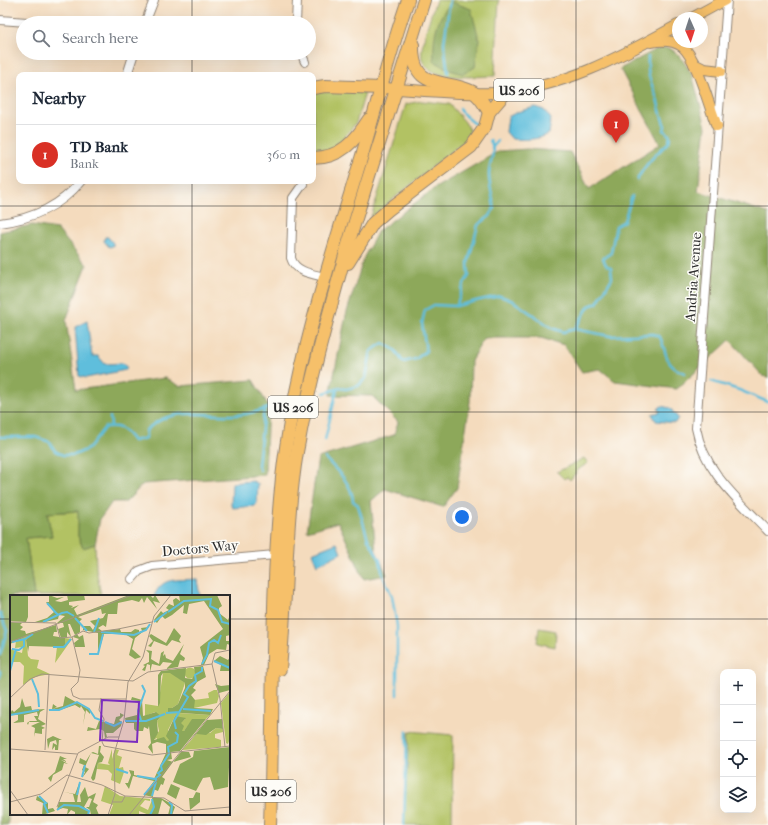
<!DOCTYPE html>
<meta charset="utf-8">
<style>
:root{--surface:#fff;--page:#f6f6f7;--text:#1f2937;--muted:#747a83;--line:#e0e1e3;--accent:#d93025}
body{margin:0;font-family:"IM FELL French Canon",serif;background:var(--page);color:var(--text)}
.controls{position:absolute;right:12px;bottom:12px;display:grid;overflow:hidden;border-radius:8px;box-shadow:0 4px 16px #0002}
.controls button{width:36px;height:36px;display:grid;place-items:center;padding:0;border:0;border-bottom:1px solid var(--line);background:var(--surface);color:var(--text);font:20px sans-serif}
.compass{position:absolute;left:672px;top:12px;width:36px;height:36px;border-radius:50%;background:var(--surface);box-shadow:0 4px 16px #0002;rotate:177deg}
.you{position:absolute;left:462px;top:517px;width:14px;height:14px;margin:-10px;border:3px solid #fff;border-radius:50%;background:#1a73e8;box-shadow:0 0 0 6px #1a73e833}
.badge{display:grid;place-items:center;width:26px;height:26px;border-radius:50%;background:var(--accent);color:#fff;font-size:13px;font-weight:700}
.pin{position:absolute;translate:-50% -33px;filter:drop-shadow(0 1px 2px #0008)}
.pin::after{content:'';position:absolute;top:21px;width:14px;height:12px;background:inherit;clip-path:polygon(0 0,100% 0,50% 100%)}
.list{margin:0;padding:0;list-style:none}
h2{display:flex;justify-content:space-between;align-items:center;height:52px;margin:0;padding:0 16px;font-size:17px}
h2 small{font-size:13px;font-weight:400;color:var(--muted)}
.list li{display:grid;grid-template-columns:26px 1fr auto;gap:12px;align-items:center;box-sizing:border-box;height:60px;padding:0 16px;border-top:1px solid var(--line)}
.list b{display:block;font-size:15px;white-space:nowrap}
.list p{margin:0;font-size:13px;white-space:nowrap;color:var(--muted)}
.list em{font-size:13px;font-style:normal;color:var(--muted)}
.icon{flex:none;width:22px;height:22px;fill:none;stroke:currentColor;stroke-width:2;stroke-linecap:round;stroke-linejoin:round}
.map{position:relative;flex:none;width:768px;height:825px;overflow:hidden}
.search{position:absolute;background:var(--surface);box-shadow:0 4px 16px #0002;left:16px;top:16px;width:300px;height:44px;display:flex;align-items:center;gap:10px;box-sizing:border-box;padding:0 14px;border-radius:22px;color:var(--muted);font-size:15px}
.panel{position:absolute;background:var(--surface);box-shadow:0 4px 16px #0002;left:16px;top:72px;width:300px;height:112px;border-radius:8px}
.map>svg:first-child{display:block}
</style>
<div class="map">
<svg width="768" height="825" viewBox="0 0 768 825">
<rect width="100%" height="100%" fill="#fdfcf7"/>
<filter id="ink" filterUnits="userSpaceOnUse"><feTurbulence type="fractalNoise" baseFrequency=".025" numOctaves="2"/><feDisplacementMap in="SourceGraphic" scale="8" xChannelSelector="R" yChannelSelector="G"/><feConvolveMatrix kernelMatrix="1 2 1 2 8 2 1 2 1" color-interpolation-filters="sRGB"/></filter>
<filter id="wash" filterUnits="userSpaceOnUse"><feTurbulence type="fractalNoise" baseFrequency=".012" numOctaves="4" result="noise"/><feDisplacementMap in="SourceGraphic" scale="16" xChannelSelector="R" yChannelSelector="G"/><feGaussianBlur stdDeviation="0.9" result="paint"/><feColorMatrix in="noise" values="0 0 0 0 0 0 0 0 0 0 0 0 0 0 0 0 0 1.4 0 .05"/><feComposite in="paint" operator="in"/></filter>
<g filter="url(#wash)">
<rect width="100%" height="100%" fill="#f4dbbd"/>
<g fill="#b2c264" stroke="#6e7648">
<path d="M436 0H499L495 76C477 76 433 82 423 62 417 51 432 13 436 0Z"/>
<polygon points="326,89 365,93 356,123 343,139 345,142 336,151 313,155 313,93"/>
<polygon points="422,101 449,104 465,122 470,131 467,139 371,217 406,104"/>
<polygon points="584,458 588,463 579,469 570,480 567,477 564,479 557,472"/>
<polygon points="79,511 78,536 83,548 95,544 96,568 101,596 34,596 26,538 52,536 47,513"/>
<polygon points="539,628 556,631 555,647 537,643"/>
<polygon points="409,731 453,735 452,825 404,825"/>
</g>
<g fill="#8da85a" stroke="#5c6a42">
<path d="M452 2 471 9 479 39 475 67 463 74 450 70 434 61C433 38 435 19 452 2Z"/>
<polygon points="663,48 671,49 679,55 692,74 706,127 698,191 768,213 768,378 763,376 730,340 677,389 615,381 600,369 582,372 564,345 541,338 484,338 471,361 470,402 457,488 443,507 385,489 371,501 376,551 387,575 364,579 338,522 307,531 318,458 394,435 398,422 372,396 330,395 346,315 364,257 378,231 435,188 499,151 527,149 570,152 589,189 660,144 620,69 655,50"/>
<polygon points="32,225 57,229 87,265 66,320 76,390 165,378 180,386 253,380 268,405 265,475 143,484 126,502 112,502 100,519 95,544 83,548 78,536 78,511 47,513 52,536 26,538 34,596 11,596 11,775 9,777 8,825 0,825 0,232"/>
</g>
<g fill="#5ebedc" stroke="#447484">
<polygon points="227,18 240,19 240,23 226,23"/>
<path d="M535 107 544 110 551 119 549 134C537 140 526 140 512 139L506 132 508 117 517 112Z"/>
<polygon points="105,237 108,237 113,243 113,246 109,247 104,241"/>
<polygon points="87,321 92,356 98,356 105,364 123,363 127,368 126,370 86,378 79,376 75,327"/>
<polygon points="661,406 670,408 678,418 675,423 656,421 652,414 660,412 658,409"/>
<polygon points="253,481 258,484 257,503 255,506 233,508 231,506 232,483"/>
<polygon points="337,543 341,553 317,565 312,553"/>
<path d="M195 579 197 580 200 596H154C163 576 175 581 195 579Z"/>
</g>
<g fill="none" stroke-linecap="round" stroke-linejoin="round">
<g stroke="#5ebedc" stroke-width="2.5">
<polyline points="448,73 444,43 450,0"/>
<polyline points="460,108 461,112 475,124"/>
<polyline points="492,148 498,141"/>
<path d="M637 180C645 164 657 153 669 142L670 136 664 130 665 126C660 115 660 107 656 96 650 80 647 75 648 57"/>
<path d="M456 306C461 296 462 284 469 276L468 263 478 225 490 216 494 208C493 196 489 186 489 174 489 163 497 151 490 140"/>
<polyline points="575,329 589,306 597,303 612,278 611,268 606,265 603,258 611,253 616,226 624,221 632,196"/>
<polyline points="711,381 739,390 768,402"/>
<path d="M324 393 340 388 346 389 358 386 366 378 371 351 383 343 395 350 403 362 416 359 426 351 422 323 425 310 434 305 456 306 480 300 500 296 513 301 552 328 563 332 575 329 610 336 653 334 660 337C668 355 664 366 685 373"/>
<polyline points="110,417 111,426"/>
<path d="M0 437H35L50 442 55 451 63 455H74L88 449 105 427C120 425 124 429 133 441L146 438V430C177 402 210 420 246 414 257 412 268 408 279 405"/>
<polyline points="325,440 337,389"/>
<path d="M325 458C337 471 352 483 353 501L358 505 368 539 380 560 383 576 392 596 397 626V695"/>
<polyline points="260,470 258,466 264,409"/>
<polyline points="0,613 7,631 0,655"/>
<polyline points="0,671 0,677"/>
<polyline points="404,825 407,731"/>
</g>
</g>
</g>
<g filter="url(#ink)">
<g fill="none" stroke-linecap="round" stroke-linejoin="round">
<defs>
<g id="minor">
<path d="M727 0 696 428C704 472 739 500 768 531"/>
<polyline points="0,20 40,23"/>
<polyline points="145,23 154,0"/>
<polyline points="296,23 297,0"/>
<polyline points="301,53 305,62"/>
<polyline points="127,75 134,53"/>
<path d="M303 184 293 198 291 258C295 272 312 274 325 277"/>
<path d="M0 223C31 219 61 206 81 181"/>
<polyline points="132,579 139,571 152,566 275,555"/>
</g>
<g id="major">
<polyline points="692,18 725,0"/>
<path d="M651 42C661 40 673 40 682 46 697 58 709 107 717 126"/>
<polyline points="694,64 704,69 721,71"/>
<path d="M382 88C419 90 457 95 494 93 562 89 620 57 678 25"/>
</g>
<g id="highway">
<path d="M413 45C412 93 445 77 473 92 480 96 485 106 489 112"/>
<polyline points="313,88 325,86 382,88"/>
<path d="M313 158C341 158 355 141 369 119"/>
<polyline points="348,263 373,223 388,210 471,147 485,127 489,112 507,91"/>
<path d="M280 669C287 597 285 524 297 452 309 383 328 316 347 248 372 165 398 82 424 0"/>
<path d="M270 825C274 709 270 593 282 478 294 370 328 266 360 162 376 109 389 53 408 0"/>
</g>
</defs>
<use href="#minor" stroke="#908374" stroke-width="10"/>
<use href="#major" stroke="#908374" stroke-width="12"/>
<use href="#highway" stroke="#908374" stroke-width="14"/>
<use href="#minor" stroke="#fff" stroke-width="8"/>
<use href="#major" stroke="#f6c06b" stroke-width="10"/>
<use href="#highway" stroke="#f6c06b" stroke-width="12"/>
</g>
</g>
<path fill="none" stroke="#2b2b2b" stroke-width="1" stroke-opacity="0.55" d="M192 0V23M384 0V825M576 0V825M192 53V75M192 181V596M0 206H768M0 412H768M0 619H11M229 619H768M192 814V825"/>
<g text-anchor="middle" stroke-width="3" stroke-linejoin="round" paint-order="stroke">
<g fill="#fdfcf7" stroke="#6a6a68" stroke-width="1">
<rect x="494" y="79" width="50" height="22" rx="3"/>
<rect x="268" y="396" width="50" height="22" rx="3"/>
<rect x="246" y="780" width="50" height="22" rx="3"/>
</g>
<g font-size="13" font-weight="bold" fill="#2b2b2b">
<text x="519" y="95">US 206</text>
<text x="293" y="412">US 206</text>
<text x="271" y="796">US 206</text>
</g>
<g font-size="14" fill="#2b2b2b" stroke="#fdfcf7">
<text transform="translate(693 277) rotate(-86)" y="5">Andria Avenue</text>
<text transform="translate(200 548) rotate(-5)" y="5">Doctors Way</text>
</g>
</g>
<g transform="translate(10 595)">
<rect width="220" height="220" fill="#f4dbbd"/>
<path d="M20 39 16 45 18 61 21 64 29 65 27 73 40 79 25 82 13 90 14 71 10 67H2L0 79V54L12 58 13 52 5 53 6 46ZM55 43 62 44 45 68 47 52H51ZM174.5 78a5.5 5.5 0 1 1 11 0a5.5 5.5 0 1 1-11 0ZM153 78H162L175 88 168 109 162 113 169 118 200 120 196 124H183L174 136H172L170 128 175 124 165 121 158 135 159 145 157 147 152 143 147 147V143L143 145 149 136 147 126 151 121 145 117 135 121V109L148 111ZM204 95H207L209 101 207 108 184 113V105L199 103 198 98ZM220 97V143L218 149 216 148 211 108ZM206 133 213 134V137L205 139V143L211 145V152L172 155 187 139 200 138ZM102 154V164L105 154 109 155 107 160 112 162 109 173 113 172 114 177 110 189 101 185 102 179 98 175 87 174 88 168 100 170 98 168ZM95 191 110 201 140 204V206L135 205 130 211 138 215 142 205 144 206V213L139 220 129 216V220H99L103 210 91 206Z" fill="#b2c264"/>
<path d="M0 0H18V22L16 27 0 26ZM39 0 47 3 54 2 45 6 51 7 58 5 57 0H74L75 5 59 7V10L63 11 61 13 69 10 64 14 67 20 119 0H140L143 3 145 0 150 8 143 6 147 14 137 2 134 8 132 3 129 7 122 5 108 8 107 19H98L96 32 93 30 88 33 92 36 110 34 111 37H121L125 34 129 35V37L132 36 131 33 139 32 125 43 122 54 131 62 125 64 119 60 123 44 115 39H94L88 59V38L73 35V31H80L83 35 85 31 80 26 93 23 96 18 92 19 91 14 68 22 72 24 69 27 72 34 70 30V37L65 40 60 29H58L61 42 57 37V42L51 43 48 34 54 32 53 28H47L55 21 49 20 48 24 35 27H25L37 23 44 17 36 7H39ZM169 0H207L212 11 209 13V18L218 25 220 20V40L216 41V46H220V50L217 49 216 55 207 54 199 59 194 70H191L193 63 190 52 213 34 194 6 179 9 177 19 173 18 174 10 162 20 155 24 152 21 147 28 144 25 151 16 153 18 159 15 156 13 159 9 164 11 163 5 166 3 170 6ZM0 27 12 28 10 30 13 32 10 35 15 36 16 39 46 30 47 37H44L43 41 55 43V50L51 52 19 51 18 57 16 45 19 40 0 49ZM164 33 171 41 169 45 171 48 162 45 157 51 144 46 141 52 138 51 143 46 139 41 141 39 156 48ZM67 39 69 42 73 40 75 52H65L64 48 69 44 63 42ZM174 49 170 59 175 63 174 66 170 65 168 72 156 74 162 68 153 67 150 71 142 69 140 77V70L137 69 135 76 132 75 135 71 133 70 139 67V58L136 55 142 56 141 64 149 69 151 58 154 56 153 61 155 59 156 63 163 66ZM210 61 218 65 220 62V76H210L211 70 204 66ZM193 71 196 82 187 87 183 93 186 95 181 100 185 105 184 113 203 114 200 120 158 117V113H162L168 109 175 93V88L160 78H153L151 81 150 108 148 112V80L151 76 176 73 175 83 182 84 185 79 184 72ZM205 89 211 91 220 90V95L209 98ZM55 101 80 115V119L76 115 73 130 75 117 71 111 70 113 65 110 47 116 38 115 42 114 43 109 47 112 42 114 53 111ZM122 102 132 105 133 121 146 117 151 121 147 126 148 138 144 145 154 142 157 146 159 145 156 141 165 121 176 123 171 128 174 131 172 136H174L182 124H196L170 156 161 157 162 164 157 165 163 167 171 157H179L181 162 163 167 152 182 155 184 153 190 151 189 148 196 143 194V202L134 200 144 186 123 181 119 194 115 188H118L121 180 119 175 124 176V180L144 184 156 158V149L147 147 142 149 143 159 138 152 141 148 139 131 138 134 134 132 133 136H126L124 134V128H116L115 123 127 120 129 106 121 105ZM12 103 15 112 21 111 22 115 35 114 30 117 28 124 36 129 31 131 35 133 32 134V139L25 138 24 142 25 133 21 131 30 127H19L18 130 17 128 20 126H27L24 121H28L27 117 14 120V127L3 128 8 125V120L0 119 2 115 4 117 10 112ZM110 118 114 120 109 125 112 127 111 131 103 138H96L97 142 95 143 94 136 90 134 77 136 78 132 86 134 89 126 104 129 106 122 110 121ZM212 124 213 134 206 133 196 140 187 139 180 146 197 125ZM43 141 52 145H49L48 155H45V151L42 155 43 148 47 150 46 145 40 147 38 154 37 144ZM89 151H91L90 157 94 162 92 167 88 168 85 184 83 186 81 183 89 160 81 158 75 172 79 174 72 183 75 177 72 175 74 170 69 168 70 163 76 166 81 158 83 157 88 159ZM220 152 218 192 204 195 200 182 193 183 186 196 163 187 170 169 183 162 184 156ZM50 161 57 164H53L57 167 51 165 58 169 54 168 52 175 43 180 41 187 38 183 45 177ZM70 186 67 207H71L70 200 75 192 78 202 86 198 83 207 88 210 86 213 89 220H81L80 215 76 212H79L82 204 79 203 74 212 79 216 78 220H65V217L61 215 57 220 58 214 53 213 47 215 49 207H65L63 199 54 197 65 199ZM161 189 170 193 166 204 157 199ZM186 197 190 198V207L180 215 179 203H183ZM27 201 38 208V214L43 213 45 216 32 220 33 208 26 205ZM142 203H151L160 208 165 212 162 220H158L160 212 152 205 148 220H139L144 213Z" fill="#8da85a"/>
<path fill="none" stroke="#5ebedc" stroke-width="2" d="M37 8 48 20M158 17 174 6 201 4 200 11 208 15 212 27 220 29M65 23 77 36M33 27 52 18 57 17 64 21M144 27 157 17M84 37 89 23M91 37 124 40 136 35 140 29M2 47 15 44 23 39M43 52H54L61 44M2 54 9 55 14 51V45M79 59H88L93 39M204 66 220 73M192 69 197 60 199 48 204 45 208 48 211 40M0 76 6 54M22 84 28 99 29 112M173 114 201 116M39 115H49L67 107 79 114 85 123 93 126M156 118 170 117M0 120 29 115M131 125 128 116 135 96 132 90M115 126H136L155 119M95 127 104 131 112 127M166 134 164 126 178 102 174 99 179 91 186 86 185 80 192 76V72M106 174 118 178M127 181 145 184M72 182 75 170M146 186V183L150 180 148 178 152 175 151 171 159 159 158 152 167 147 168 140 165 137M67 200 70 187M134 200 146 186M29 201 36 208 34 209 38 218M142 201 146 187M159 207 162 210 161 220M47 215 54 210 69 211 79 216 78 220M140 220 144 212 142 204"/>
<path fill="none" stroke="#a49583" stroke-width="1" d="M0 27 46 28 50 43 62 42 73 36 79 38 108 34 142 27M62 42 70 75 68 87 61 94 63 101 70 104H116M0 47 122 0M0 103 20 84 32 79 123 86 138 77 202 69M91 103 89 115 94 124 92 147 94 151 142 160 220 151M215 152 210 104 202 69 205 58 220 55M0 154 67 159M35 155 39 79M0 195 18 220M0 207 31 199 57 180 92 190 115 201 154 203 175 216 220 212M103 207H112L115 201M47 212 68 158 98 142H109M98 220 105 199 104 159 114 125 118 87 133 62 144 21 161 0M119 220 220 96"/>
<path fill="#7b2cbf" fill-opacity="0.15" stroke="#7b2cbf" stroke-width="2" d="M92 105 129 107 127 147 90 145Z"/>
<rect width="220" height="220" fill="none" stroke="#2b2b2b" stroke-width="2"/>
</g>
</svg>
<div class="controls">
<button>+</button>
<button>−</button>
<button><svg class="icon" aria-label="locate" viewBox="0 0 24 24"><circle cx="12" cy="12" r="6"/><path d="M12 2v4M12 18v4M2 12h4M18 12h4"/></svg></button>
<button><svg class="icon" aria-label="layers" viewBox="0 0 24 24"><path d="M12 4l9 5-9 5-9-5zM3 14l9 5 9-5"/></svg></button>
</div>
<svg class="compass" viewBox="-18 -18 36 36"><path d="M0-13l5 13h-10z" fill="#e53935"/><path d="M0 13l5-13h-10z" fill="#747a83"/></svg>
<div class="you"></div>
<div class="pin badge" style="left:616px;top:143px">1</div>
<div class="search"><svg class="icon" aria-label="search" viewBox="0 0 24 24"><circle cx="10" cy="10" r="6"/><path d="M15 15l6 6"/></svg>Search here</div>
<section class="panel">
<h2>Nearby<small></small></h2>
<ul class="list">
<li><span class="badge">1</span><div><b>TD Bank</b><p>Bank</p></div><em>360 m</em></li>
</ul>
</section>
</div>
